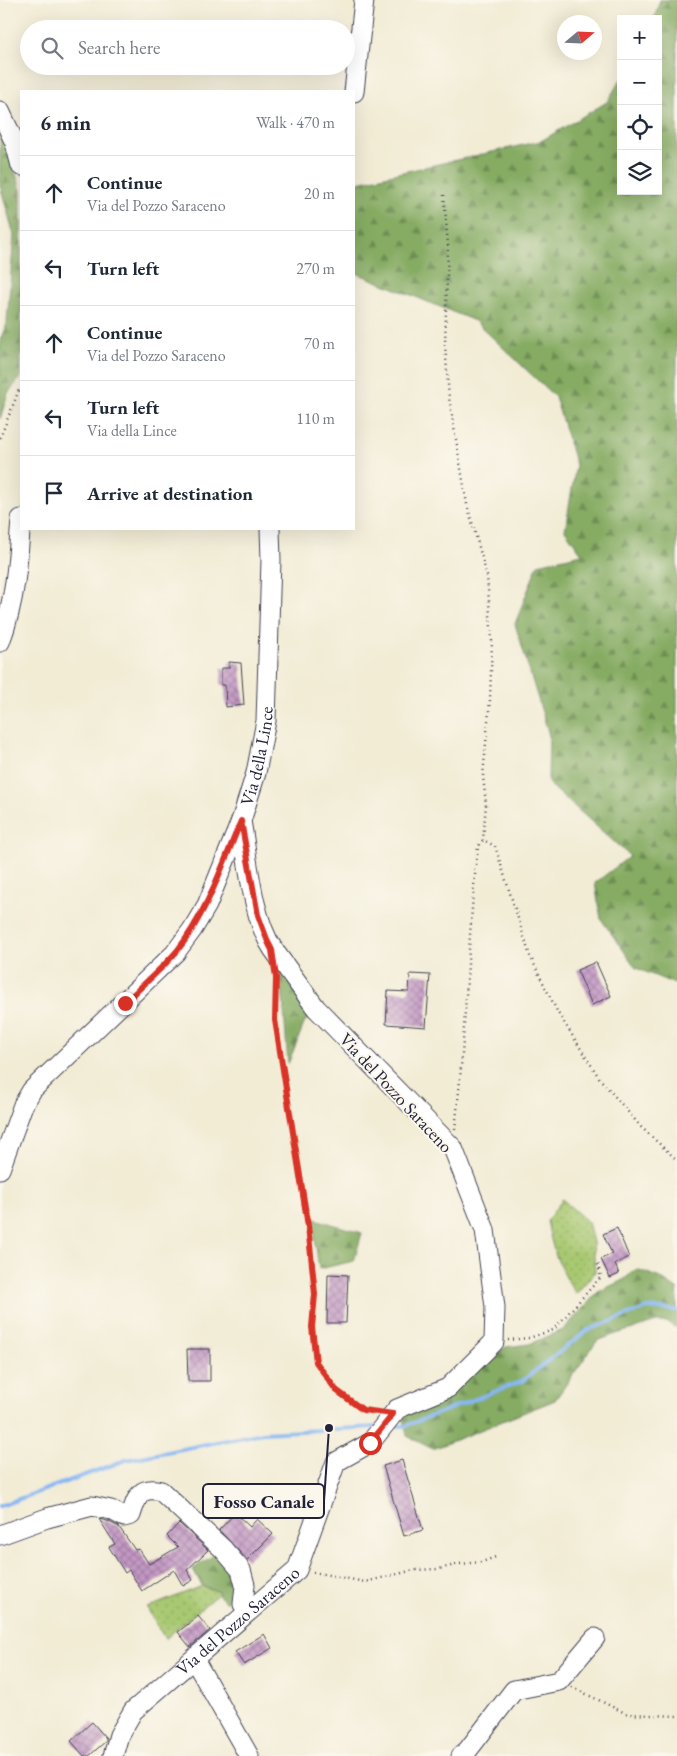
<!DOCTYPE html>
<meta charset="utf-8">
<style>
:root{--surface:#fff;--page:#f2f2f3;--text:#1f2937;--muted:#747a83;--line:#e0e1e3}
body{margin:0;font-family:"EB Garamond",serif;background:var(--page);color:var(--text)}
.controls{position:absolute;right:15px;top:15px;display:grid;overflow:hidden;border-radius:0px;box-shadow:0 5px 20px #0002}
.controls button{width:45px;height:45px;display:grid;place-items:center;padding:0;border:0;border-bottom:1px solid var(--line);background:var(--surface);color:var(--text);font:25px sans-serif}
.compass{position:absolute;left:557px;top:15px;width:45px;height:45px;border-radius:50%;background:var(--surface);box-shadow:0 5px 20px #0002;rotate:71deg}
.stop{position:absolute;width:15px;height:15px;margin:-11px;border:4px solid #d93025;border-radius:50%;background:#fff}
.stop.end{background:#d93025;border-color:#fff;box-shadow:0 1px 5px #0008}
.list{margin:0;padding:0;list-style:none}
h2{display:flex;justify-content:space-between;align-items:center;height:65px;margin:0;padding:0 20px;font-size:21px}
h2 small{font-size:16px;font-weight:400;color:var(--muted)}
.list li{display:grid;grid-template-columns:32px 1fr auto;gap:15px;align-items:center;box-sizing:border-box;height:75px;padding:0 20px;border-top:1px solid var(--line)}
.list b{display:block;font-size:19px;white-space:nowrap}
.list p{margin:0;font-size:16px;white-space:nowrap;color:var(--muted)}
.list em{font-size:16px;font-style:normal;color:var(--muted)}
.icon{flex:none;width:28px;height:28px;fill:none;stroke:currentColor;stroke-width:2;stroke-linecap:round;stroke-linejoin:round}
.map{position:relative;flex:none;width:677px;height:1756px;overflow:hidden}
.search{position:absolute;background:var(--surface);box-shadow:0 5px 20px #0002;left:20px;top:20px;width:335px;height:55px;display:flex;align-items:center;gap:12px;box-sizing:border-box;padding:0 18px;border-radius:28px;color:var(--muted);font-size:19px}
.panel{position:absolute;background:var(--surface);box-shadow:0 5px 20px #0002;left:20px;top:90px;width:335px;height:440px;border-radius:0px}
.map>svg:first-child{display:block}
</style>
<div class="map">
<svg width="677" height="1756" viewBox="0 0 677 1756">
<defs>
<pattern id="grass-dots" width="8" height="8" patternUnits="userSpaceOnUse" patternTransform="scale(1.25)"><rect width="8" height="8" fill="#a8c871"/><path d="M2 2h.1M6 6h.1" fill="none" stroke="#90ac63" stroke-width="1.8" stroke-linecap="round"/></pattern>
<pattern id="forest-firs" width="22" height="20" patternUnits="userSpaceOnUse" patternTransform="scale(1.25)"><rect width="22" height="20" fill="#86ac63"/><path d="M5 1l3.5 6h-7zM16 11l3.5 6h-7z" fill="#6d8c53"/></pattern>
<pattern id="building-cross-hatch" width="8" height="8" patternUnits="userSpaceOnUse" patternTransform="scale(1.25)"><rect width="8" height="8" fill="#c398c4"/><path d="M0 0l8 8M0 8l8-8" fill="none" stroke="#9e7ca0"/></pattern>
</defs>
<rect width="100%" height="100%" fill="#fbf7ec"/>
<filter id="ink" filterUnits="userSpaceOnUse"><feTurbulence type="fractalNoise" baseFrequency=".02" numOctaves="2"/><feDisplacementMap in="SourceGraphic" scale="10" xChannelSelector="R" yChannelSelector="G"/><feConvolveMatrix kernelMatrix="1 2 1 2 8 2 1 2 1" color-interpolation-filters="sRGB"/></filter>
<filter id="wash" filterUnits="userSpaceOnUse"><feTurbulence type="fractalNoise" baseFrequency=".0096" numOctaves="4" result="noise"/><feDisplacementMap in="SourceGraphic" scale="20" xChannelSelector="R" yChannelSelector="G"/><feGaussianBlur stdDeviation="1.12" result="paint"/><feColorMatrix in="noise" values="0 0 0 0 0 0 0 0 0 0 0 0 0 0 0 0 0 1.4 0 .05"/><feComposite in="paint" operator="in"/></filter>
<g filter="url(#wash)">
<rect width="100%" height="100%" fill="#f2ecd5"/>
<g fill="url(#grass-dots)" stroke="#657556">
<path d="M562 1199 588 1222 593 1242 595 1272 576 1294C559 1267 553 1253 547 1221Z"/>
<polygon points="202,1586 220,1592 165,1639 147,1608"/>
</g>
<g fill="url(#forest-firs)" stroke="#54674f">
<polygon points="660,0 677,0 677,985 636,968 601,919 595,883 630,856 548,783 549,735 515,624 538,564 582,554 565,530 576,465 555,397 475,321 354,272 354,183 541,141 607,102 621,79 621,191 658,191 658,19 654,19"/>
<polygon points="0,124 21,190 21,377 8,393 0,419 0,341 7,322 14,235 0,185"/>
<polygon points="281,972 325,1028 306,1019 288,1064"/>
<polygon points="312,1218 362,1233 354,1261 319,1269"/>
<polygon points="637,1269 660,1278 677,1289 677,1328 667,1322 657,1322 616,1334 597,1341 555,1400 433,1449 407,1436 403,1413 506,1347 529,1344 563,1330 598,1292 623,1280"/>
<polygon points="215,1554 237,1579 226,1603 218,1594 220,1592 202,1586 193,1569"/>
</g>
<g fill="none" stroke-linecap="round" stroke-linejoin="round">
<g stroke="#87b7f3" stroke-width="4">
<polyline points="392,1426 405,1426 522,1381 588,1330 647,1308 677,1310"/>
<polyline points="0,1506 126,1460 263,1433 375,1427"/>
</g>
</g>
<g id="blocks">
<g fill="url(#building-cross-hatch)">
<polygon points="229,662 241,663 244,705 226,707 225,685 221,685 221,668 229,668"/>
<polygon points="596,962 611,996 592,1005 577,970"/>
<polygon points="410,974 430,975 426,1027 386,1024 388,991 409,992"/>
<polygon points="617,1228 629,1257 615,1264 619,1274 610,1278 601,1259 612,1254 603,1234"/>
<polygon points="328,1274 348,1275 346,1323 327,1323"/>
<polygon points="187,1349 210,1349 210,1381 188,1381"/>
<polygon points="402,1460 423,1530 404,1536 383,1466"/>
<polygon points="235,1513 250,1527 257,1519 273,1534 247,1560 219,1530"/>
<polygon points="99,1519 107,1521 119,1527 135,1550 139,1549 149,1564 178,1547 167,1536 179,1523 208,1550 187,1570 193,1580 183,1586 174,1570 142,1591 129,1570 125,1573 109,1547 115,1544"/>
<polygon points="198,1616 210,1630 190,1647 178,1632"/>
<polygon points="264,1634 272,1648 244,1665 235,1652"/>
<polygon points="92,1722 106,1738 106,1741 89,1756 84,1756 71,1741"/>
</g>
</g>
</g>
<g filter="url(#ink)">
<use href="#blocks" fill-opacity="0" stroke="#414052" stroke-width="1"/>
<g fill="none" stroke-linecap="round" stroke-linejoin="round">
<defs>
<g id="minor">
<polyline points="354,92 364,0"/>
<polyline points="0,111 15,143 21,166"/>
<path d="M0 642C15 603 18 561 21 519"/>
<path id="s1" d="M0 1169 23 1105 32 1090 175 953 192 930 207 905 241 821 256 773 266 721 271 560 270 529"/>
<path d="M0 1535 47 1518 92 1506 111 1510 124 1517 131 1515C137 1497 139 1486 161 1491L223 1549 241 1570 245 1585 243 1604 250 1610"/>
<polyline points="194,1659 249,1756"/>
<path id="s2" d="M113 1756 119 1735 133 1711 297 1570 336 1462 370 1443 397 1409 448 1388 494 1342 495 1307 485 1230 453 1148 316 1008 273 949C252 918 248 859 241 821"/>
<polyline points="461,1756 468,1750 514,1690 559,1681 595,1638"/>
</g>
</defs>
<use href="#minor" stroke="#414052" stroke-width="21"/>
<g stroke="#414052" stroke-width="2.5" stroke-dasharray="1 4" stroke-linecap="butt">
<polyline points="444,195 448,245 445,344 449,398 467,504 487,576 492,641 490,700 483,776 486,804 483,840"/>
<polyline points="0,438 19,390 21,388"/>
<polyline points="276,980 275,1020 309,1226 315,1294 312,1327 316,1362 336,1390 363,1410 376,1412"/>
<path d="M455 1129C466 1035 467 941 478 847L483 840 495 846 530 956 558 1013 600 1079 641 1127 677 1160"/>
<polyline points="508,1340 529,1338 553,1330 601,1277 597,1261"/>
<polyline points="313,1572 365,1582 414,1570 439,1569 459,1564 482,1562 498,1556"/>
<polyline points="572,1687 627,1714 677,1716"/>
</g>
<use href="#minor" stroke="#fff" stroke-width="19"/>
</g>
</g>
<g fill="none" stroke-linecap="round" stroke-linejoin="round" filter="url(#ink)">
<path stroke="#d93025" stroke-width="6" d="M125 1003C141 986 162 969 177 951 207 913 222 866 241 821L258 915 268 942 272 950 276 978 275 1020 308 1226 315 1294 312 1327 316 1362 336 1390 363 1410 393 1414 370 1443"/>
</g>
<g text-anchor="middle" stroke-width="4" stroke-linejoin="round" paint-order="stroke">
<g font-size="18" fill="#22223b" stroke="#fbf7ec">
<text dy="6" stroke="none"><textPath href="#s1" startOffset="499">Via della Lince</textPath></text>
<text transform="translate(396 1093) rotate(47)" y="6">Via del Pozzo Saraceno</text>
<text dy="6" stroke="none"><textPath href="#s2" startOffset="188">Via del Pozzo Saraceno</textPath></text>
</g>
</g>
<path fill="none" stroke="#22223b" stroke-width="2" d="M329 1428L324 1501"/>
<circle fill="#22223b" stroke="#fbf7ec" stroke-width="2" cx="329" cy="1428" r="5"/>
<rect fill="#fbf7ec" stroke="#22223b" stroke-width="2" x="203" y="1484" width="121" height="34" rx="5"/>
<g font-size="19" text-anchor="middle" font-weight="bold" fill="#22223b">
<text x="264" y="1508">Fosso Canale</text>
</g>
</svg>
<div class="controls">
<button>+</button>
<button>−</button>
<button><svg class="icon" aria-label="locate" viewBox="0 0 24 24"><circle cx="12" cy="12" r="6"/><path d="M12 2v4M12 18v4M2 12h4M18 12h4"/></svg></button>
<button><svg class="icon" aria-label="layers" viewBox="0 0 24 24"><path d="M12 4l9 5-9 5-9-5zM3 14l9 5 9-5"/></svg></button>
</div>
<svg class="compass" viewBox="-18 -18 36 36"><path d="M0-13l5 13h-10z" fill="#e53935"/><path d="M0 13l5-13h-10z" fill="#747a83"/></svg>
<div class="stop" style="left:370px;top:1443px"></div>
<div class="stop end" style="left:125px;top:1003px"></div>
<div class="search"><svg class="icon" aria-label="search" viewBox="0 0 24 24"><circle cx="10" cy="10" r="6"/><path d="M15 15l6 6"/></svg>Search here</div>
<section class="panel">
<h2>6 min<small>Walk · 470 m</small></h2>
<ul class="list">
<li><svg class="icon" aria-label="ahead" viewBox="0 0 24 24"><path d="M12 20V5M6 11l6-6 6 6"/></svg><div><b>Continue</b><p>Via del Pozzo Saraceno</p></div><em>20 m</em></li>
<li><svg class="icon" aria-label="left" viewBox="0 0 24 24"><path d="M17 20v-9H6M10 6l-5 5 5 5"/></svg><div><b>Turn left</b></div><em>270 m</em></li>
<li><svg class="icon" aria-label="ahead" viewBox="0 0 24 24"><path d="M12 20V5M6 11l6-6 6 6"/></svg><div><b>Continue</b><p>Via del Pozzo Saraceno</p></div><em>70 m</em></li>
<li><svg class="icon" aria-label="left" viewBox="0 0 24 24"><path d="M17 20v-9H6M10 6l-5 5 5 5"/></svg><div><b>Turn left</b><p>Via della Lince</p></div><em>110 m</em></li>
<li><svg class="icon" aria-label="arrive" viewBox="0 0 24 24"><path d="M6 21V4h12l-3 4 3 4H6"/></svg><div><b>Arrive at destination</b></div></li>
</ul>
</section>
</div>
